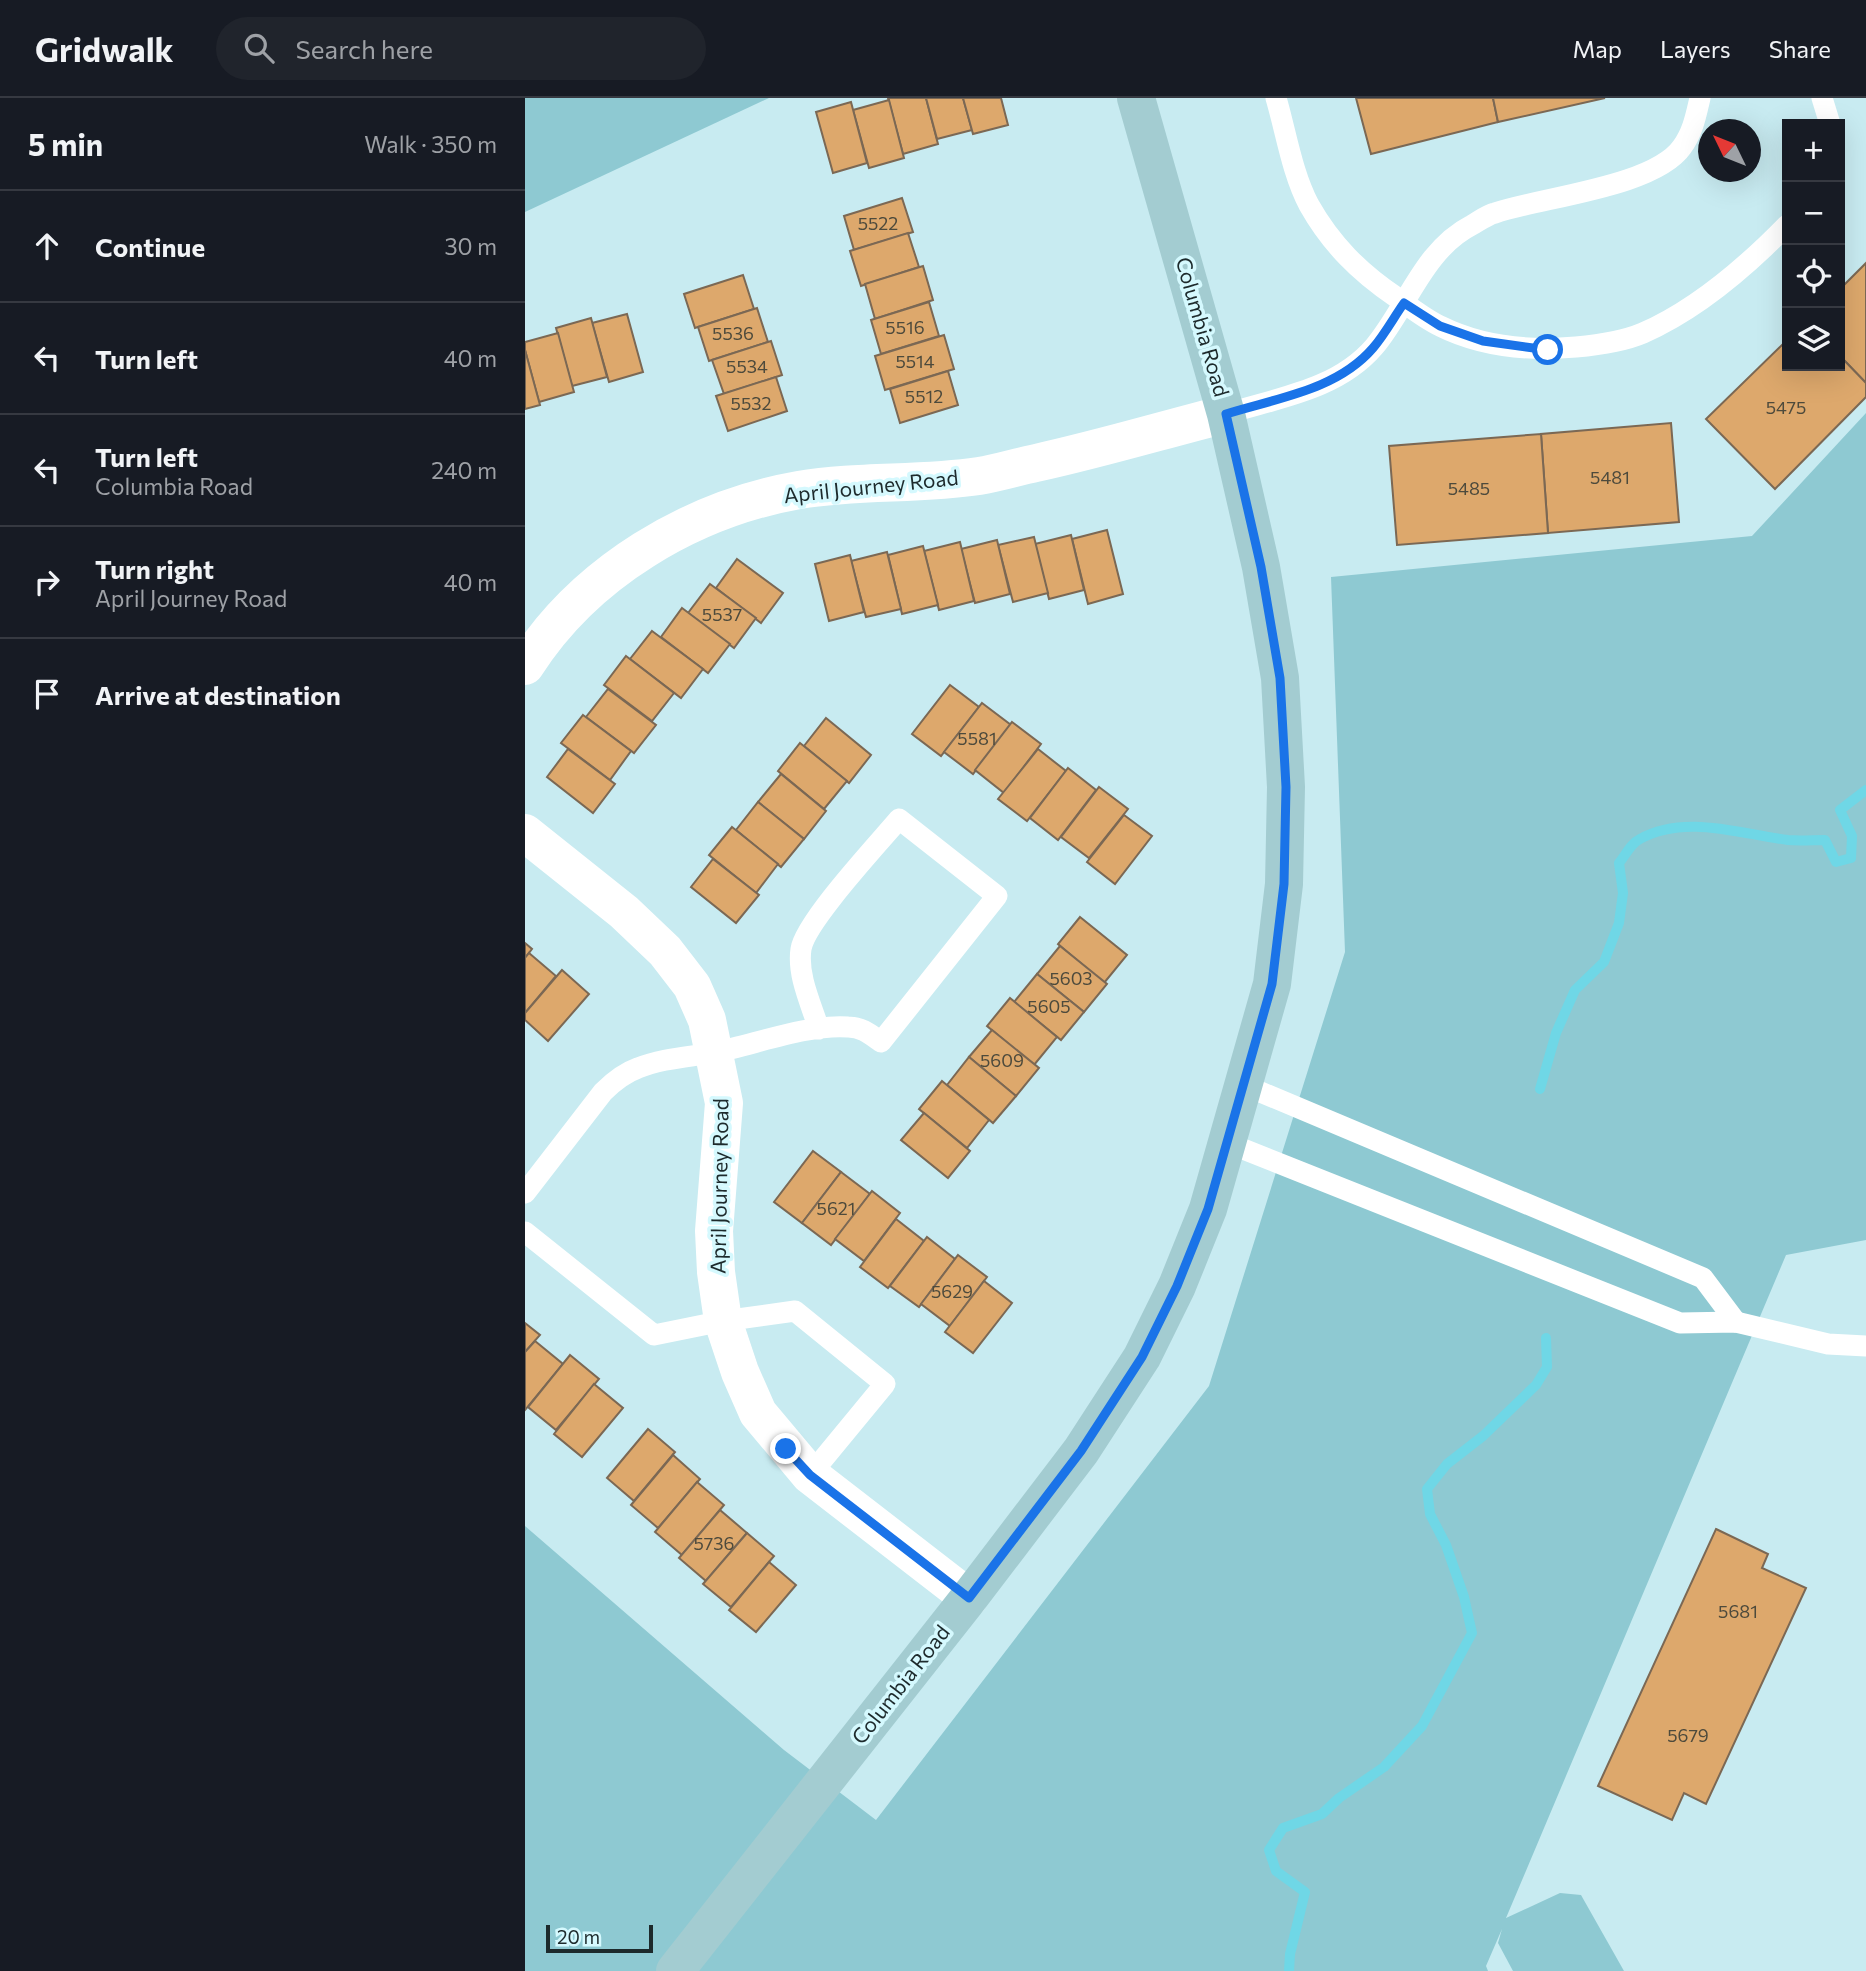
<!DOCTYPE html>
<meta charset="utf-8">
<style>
:root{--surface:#171b24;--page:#20242c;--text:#f1f3f6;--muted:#9ea1a6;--line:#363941}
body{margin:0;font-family:Commissioner,sans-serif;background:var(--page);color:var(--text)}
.controls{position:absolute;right:21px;top:21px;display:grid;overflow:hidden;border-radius:0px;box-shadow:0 7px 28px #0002}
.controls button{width:63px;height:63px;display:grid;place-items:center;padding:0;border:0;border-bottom:2px solid var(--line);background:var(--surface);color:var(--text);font:35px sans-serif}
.compass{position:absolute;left:1173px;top:21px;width:63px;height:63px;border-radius:50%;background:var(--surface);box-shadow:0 7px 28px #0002;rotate:313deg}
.scale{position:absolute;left:21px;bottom:18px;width:107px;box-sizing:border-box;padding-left:7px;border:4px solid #1d2a2c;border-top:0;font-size:19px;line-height:24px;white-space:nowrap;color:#1d2a2c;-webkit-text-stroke:5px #d5f9fe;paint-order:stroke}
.stop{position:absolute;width:21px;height:21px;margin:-16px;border:5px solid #1a73e8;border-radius:50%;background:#fff}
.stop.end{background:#1a73e8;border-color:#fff;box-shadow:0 2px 7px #0008}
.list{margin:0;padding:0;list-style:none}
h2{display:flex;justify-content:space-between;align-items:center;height:91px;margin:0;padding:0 28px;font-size:30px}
h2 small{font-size:23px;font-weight:400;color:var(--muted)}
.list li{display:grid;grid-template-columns:46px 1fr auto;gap:21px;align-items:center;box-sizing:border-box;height:112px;padding:0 28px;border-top:2px solid var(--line)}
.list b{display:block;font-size:26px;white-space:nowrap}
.list p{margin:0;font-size:23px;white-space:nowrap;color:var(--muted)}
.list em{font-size:23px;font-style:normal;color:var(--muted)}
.icon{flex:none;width:38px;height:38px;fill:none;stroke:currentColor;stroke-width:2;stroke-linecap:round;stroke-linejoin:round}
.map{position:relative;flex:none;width:1341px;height:1873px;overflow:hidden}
header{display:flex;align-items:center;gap:42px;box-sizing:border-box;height:98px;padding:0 35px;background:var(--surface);border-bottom:2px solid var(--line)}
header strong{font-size:33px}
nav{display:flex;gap:38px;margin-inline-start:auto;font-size:24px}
.search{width:490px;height:63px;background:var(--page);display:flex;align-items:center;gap:18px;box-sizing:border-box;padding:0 24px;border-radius:38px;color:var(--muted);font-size:26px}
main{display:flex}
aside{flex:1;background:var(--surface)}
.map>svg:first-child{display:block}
</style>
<header>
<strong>Gridwalk</strong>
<div class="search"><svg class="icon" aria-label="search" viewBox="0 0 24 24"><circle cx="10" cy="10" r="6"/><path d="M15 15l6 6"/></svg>Search here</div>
<nav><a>Map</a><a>Layers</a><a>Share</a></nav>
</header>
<main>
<aside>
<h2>5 min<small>Walk · 350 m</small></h2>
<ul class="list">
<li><svg class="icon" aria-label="ahead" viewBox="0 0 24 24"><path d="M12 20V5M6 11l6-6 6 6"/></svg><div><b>Continue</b></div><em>30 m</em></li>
<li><svg class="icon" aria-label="left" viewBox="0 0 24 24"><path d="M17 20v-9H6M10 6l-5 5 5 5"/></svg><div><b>Turn left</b></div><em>40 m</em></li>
<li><svg class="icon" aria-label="left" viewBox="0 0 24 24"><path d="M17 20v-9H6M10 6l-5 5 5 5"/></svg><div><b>Turn left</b><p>Columbia Road</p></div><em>240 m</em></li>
<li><svg class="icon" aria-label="right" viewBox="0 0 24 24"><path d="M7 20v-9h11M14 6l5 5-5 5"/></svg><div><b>Turn right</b><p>April Journey Road</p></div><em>40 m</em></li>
<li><svg class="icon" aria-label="arrive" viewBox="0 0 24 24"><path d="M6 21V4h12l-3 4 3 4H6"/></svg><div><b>Arrive at destination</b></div></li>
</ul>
</aside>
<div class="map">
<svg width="1341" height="1873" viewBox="0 0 1341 1873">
<rect width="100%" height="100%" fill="#c8ebf1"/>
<g fill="#8ec9d2">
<polygon points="0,0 244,0 0,114"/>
<polygon points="1341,315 1341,1142 1261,1157 981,1820 1035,1795 1056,1797 1099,1873 988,1873 973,1845 977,1831 961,1868 963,1873 0,1873 0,1428 259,1652 351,1722 684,1288 820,854 806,479 1227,438"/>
</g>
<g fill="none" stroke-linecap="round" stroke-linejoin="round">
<g stroke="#6fd7e6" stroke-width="10">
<path d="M1015 991 1031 935 1050 892 1079 864 1094 825 1098 795 1094 765C1100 758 1106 745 1115 741 1160 716 1215 736 1263 742 1275 743 1288 742 1300 742L1311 764 1326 760 1327 738 1315 712 1341 692"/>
<polyline points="764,1873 765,1856 780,1794 751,1773 744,1752 758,1730 797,1716 814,1700 859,1669 897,1628 947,1535 939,1499 921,1447 905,1416 902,1391 922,1366 958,1338 1011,1287 1022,1269 1021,1240"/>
</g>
</g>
<g fill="#dda86c" stroke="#7b6854" stroke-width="2">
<polygon points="363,0 401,0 413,46 378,56"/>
<polygon points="401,0 438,0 447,32 412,41"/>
<polygon points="438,0 476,0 483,27 448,36"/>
<polygon points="831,0 968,0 973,24 846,56"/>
<polygon points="968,0 1080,0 973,24"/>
<polygon points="364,2 379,60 344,70 328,12"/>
<polygon points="326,4 342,65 308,75 291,14"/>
<polygon points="377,100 388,134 329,152 319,118"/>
<polygon points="383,135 394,169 336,188 325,153"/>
<polygon points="1341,165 1341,285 1315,258 1315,191"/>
<polygon points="398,168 408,202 350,221 340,186"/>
<polygon points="218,177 229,211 170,230 159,196"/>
<polygon points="404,204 414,238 356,256 346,222"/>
<polygon points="232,210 243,244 184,263 173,229"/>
<polygon points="102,216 118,274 84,284 67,225"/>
<polygon points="66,220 82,279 47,288 31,230"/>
<polygon points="33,235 49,294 14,304 0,252 0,244"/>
<polygon points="419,237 429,271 360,292 350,258"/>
<polygon points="1262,242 1262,268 1315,268 1315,258 1341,285 1341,299 1250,391 1181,321"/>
<polygon points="246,243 257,277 199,296 187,262"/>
<polygon points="0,252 15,307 0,311"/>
<polygon points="423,273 433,307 375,325 365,291"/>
<polygon points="251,279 262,313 203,333 191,298"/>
<polygon points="1146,325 1154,424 1023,435 1016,336"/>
<polygon points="1016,336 1023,435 872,447 864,348"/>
<polygon points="582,432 598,496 563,506 547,441"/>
<polygon points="546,437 559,492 524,501 510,446"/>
<polygon points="509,439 523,495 488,504 473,447"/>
<polygon points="472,442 485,496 450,505 436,451"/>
<polygon points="435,444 449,503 414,512 399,453"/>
<polygon points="398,448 413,507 377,516 363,457"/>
<polygon points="362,454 376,511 341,519 326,463"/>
<polygon points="325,457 339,514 304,523 290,466"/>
<polygon points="212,461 258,495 236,525 191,490"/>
<polygon points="185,486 231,520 209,550 163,515"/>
<polygon points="157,510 205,546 183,575 136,539"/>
<polygon points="127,533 178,571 156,600 105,561"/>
<polygon points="101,558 149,595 127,623 79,587"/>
<polygon points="425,587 454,609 416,658 387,636"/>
<polygon points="83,591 131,627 109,655 61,619"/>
<polygon points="457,605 486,627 448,676 419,654"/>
<polygon points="58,617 106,653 85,682 36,645"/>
<polygon points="301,620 346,657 324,685 279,648"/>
<polygon points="487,624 516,646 479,695 450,672"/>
<polygon points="275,645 322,683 299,711 253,673"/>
<polygon points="43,651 90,686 68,715 22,679"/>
<polygon points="513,651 541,673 502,723 473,701"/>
<polygon points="543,670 571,692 533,742 505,720"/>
<polygon points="256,676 301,713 279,741 233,704"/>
<polygon points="574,689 603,711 564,760 536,739"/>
<polygon points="233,704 279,741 256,769 211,732"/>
<polygon points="599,717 627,738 590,786 562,764"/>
<polygon points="207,729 253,766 231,795 184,757"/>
<polygon points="188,761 234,797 211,825 166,789"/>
<polygon points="555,819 602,857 579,885 533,846"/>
<polygon points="0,845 7,851 0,860"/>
<polygon points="535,848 582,886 559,914 512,876"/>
<polygon points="4,855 31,878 0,915 0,860"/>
<polygon points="37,872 64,896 23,943 0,922 0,915"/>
<polygon points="512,876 559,914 536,942 489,904"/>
<polygon points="485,900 532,939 509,967 462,928"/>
<polygon points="467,932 514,970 491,998 444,959"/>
<polygon points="444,959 491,998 468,1025 422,987"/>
<polygon points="417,983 464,1022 442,1050 394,1011"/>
<polygon points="399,1015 445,1053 423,1080 376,1042"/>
<polygon points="288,1053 316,1074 277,1125 249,1104"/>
<polygon points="316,1074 345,1096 306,1147 277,1125"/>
<polygon points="347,1093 375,1115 339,1163 310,1141"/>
<polygon points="371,1121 399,1143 363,1190 335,1169"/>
<polygon points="402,1139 430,1161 394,1209 365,1188"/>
<polygon points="433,1157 462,1179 425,1228 396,1206"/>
<polygon points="459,1183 487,1205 448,1255 420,1234"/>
<polygon points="0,1225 15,1237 0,1254"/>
<polygon points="10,1243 38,1266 0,1312 0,1254"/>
<polygon points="45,1257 74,1281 31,1332 3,1309"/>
<polygon points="69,1286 98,1310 57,1359 29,1336"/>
<polygon points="123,1331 150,1354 109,1403 82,1380"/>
<polygon points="148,1357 175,1381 133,1430 106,1407"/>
<polygon points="172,1384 199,1407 157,1457 130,1434"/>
<polygon points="195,1412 222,1435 181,1483 154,1460"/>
<polygon points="1191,1431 1243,1456 1237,1470 1281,1490 1181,1706 1159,1695 1147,1722 1073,1688"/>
<polygon points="222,1435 249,1458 206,1509 178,1486"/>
<polygon points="244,1464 271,1487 231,1534 204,1512"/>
</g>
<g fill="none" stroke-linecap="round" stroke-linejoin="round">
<g stroke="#fff" stroke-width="21">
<path d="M751 0C761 34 767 75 784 107 806 146 834 174 871 199 885 209 900 221 915 228 957 249 1006 253 1051 249 1073 247 1097 244 1118 235 1173 211 1221 169 1262 127"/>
<polyline points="1297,0 1305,26"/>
<path d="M701 316C752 300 812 292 849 249 882 210 898 152 947 127 954 123 962 117 970 115 1017 99 1129 89 1157 49 1168 34 1171 17 1175 0"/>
<polyline points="719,987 1178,1180 1211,1224"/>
<polyline points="703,1045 1155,1225 1211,1224 1303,1246 1341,1248"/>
<path d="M0 1095 78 994C89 983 99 975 113 970 138 960 165 959 192 954 231 946 284 926 323 929 337 929 345 936 356 944L472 798 374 721C353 746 280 824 276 851 272 877 286 906 294 931"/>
<polyline points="0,1134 129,1237 198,1223 270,1213 360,1286 285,1377"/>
</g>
<g stroke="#fff" stroke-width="38">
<path d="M0 568C60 474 166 411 274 392 333 382 395 387 454 378 473 375 492 369 511 365 575 351 638 332 701 316"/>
<polyline points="0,735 99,814 140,853 167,888 182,922 199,1005 189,1133 191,1174 198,1223 215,1274 233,1315 285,1377 444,1500"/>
</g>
<polyline stroke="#a3ccd1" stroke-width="38" points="150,1873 444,1500 556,1353 617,1259 652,1188 683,1111 747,886 759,786 761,689 755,580 736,469 701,316 611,0"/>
</g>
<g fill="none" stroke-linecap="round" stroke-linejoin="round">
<path stroke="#1a73e8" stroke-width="9" d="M261 1351 285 1377 444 1500 556 1353 617 1259 652 1188 683 1111 747 886 759 786 761 689 755 580 736 469 701 316C752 300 812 292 848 250 860 236 869 219 879 205L915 228 958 243 1023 252"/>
</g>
<g text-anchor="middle" stroke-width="7" stroke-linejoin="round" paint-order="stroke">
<g font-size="18" fill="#4d4a3c">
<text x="353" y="132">5522</text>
<text x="380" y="236">5516</text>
<text x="208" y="242">5536</text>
<text x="390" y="270">5514</text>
<text x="222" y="275">5534</text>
<text x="399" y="305">5512</text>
<text x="226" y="312">5532</text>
<text x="1261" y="316">5475</text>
<text x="1085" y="386">5481</text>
<text x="944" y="397">5485</text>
<text x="197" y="523">5537</text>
<text x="452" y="647">5581</text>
<text x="546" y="887">5603</text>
<text x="524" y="915">5605</text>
<text x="477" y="969">5609</text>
<text x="311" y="1117">5621</text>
<text x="427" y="1200">5629</text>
<text x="189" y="1452">5736</text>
<text x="1213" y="1520">5681</text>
<text x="1163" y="1644">5679</text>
</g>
<g font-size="21" fill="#1d2a2c" stroke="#d5f9fe">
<text transform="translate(677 229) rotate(74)" y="7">Columbia Road</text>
<text transform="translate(346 389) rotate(-6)" y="7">April Journey Road</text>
<text transform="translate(195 1088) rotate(-89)" y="7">April Journey Road</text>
<text transform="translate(376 1587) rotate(-52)" y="7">Columbia Road</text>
</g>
</g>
</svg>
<div class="controls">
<button>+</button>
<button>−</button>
<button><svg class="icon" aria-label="locate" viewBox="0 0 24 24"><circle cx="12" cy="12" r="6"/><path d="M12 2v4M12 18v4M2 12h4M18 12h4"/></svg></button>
<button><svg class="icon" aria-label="layers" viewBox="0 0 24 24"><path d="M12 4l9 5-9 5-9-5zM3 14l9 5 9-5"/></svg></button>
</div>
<svg class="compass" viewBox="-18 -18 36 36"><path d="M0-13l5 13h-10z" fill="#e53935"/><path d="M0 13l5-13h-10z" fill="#9ea1a6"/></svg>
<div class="scale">20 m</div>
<div class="stop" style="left:1023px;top:252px"></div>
<div class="stop end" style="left:261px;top:1351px"></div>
</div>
</main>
